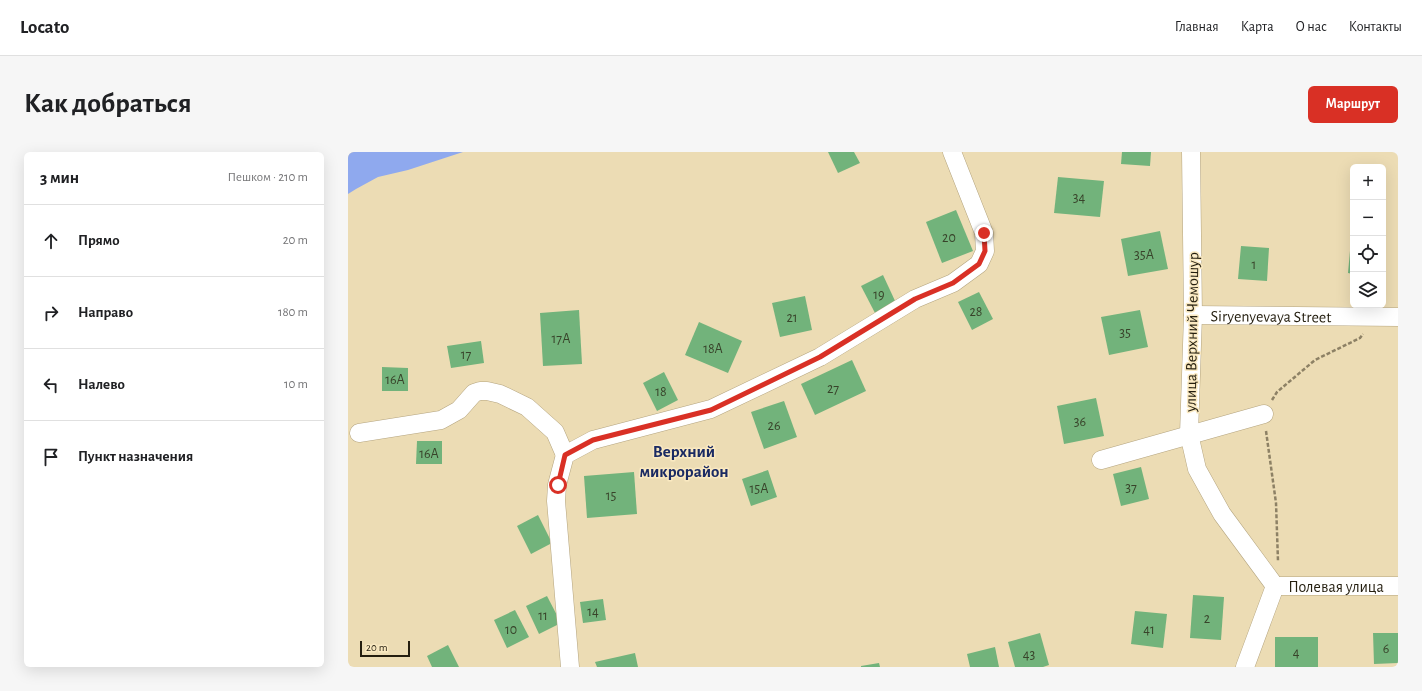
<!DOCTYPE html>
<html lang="ru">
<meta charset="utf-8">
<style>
:root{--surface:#fff;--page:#f6f6f6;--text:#202124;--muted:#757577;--line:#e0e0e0;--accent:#d93025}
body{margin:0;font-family:"Alegreya Sans",sans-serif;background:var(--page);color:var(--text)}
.controls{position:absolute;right:12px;top:12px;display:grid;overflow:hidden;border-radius:6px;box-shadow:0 4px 16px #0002}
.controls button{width:36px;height:36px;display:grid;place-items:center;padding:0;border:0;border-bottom:1px solid var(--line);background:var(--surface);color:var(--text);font:20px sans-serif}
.scale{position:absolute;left:12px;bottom:10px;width:50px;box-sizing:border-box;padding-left:4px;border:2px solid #241e0f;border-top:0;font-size:11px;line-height:14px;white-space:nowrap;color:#241e0f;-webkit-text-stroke:3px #fae9c1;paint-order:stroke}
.stop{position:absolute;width:12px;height:12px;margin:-9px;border:3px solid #d93025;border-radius:50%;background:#fff}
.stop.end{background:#d93025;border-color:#fff;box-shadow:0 1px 4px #0008}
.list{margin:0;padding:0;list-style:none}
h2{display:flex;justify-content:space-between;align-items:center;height:52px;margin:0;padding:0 16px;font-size:17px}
h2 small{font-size:13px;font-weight:400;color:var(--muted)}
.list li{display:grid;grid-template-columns:26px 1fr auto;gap:12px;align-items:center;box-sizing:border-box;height:72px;padding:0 16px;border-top:1px solid var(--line)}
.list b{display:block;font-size:15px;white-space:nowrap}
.list em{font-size:13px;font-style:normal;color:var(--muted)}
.icon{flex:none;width:22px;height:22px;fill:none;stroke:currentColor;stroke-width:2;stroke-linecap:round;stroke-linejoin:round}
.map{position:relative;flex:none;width:1050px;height:515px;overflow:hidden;border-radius:6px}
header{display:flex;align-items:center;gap:24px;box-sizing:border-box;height:56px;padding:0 20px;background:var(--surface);border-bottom:1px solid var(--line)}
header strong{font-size:19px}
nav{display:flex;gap:22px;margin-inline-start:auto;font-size:14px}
.intro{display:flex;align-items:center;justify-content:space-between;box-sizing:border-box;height:96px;padding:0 24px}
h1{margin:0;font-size:28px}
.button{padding:10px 18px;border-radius:6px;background:var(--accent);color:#fff;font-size:14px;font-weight:700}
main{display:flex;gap:24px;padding:0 24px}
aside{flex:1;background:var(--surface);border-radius:6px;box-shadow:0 4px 16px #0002}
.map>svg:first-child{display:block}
</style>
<header>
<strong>Locato</strong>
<nav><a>Главная</a><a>Карта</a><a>О нас</a><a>Контакты</a></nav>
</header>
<div class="intro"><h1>Как добраться</h1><a class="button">Маршрут</a></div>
<main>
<aside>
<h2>3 мин<small>Пешком · 210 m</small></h2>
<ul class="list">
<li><svg class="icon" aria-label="ahead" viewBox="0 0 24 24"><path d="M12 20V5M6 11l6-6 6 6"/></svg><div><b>Прямо</b></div><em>20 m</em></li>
<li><svg class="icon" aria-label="right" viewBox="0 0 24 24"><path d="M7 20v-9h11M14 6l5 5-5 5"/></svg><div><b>Направо</b></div><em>180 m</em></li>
<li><svg class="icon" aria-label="left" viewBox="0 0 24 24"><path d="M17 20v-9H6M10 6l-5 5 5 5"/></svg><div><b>Налево</b></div><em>10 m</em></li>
<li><svg class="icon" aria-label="arrive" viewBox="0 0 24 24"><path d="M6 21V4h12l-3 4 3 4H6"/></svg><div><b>Пункт назначения</b></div></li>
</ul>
</aside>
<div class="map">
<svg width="1050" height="515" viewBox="0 0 1050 515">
<rect width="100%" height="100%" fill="#ecdcb4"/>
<polygon fill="#8fa9ee" points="0,0 115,0 60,18 30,25 8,37 0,42"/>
<g fill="#72b37b">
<polygon points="480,0 506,0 512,11 490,21"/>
<polygon points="774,0 803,0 802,14 773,12"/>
<polygon points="710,25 756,29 752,65 706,61"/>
<polygon points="608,58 625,99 594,111 578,70"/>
<polygon points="812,79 820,117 780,124 773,87"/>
<polygon points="1003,88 1005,88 1005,122 1000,121"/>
<polygon points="893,94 921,96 919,129 890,127"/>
<polygon points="535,123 548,151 527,161 513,134"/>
<polygon points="631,140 645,167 624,178 610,150"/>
<polygon points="457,144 464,178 432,185 424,151"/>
<polygon points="231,158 234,212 195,214 192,161"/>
<polygon points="792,158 800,195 761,203 753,165"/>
<polygon points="351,170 394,189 380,221 337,203"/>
<polygon points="133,189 136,211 103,216 99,194"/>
<polygon points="504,208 518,239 467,263 453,232"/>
<polygon points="34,215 60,216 60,239 34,239"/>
<polygon points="316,220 330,248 309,259 295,231"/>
<polygon points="748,246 756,284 716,292 709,254"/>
<polygon points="436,249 449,285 416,297 403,260"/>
<polygon points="69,289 94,289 94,312 68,312"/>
<polygon points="793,315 801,347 773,354 765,322"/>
<polygon points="420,318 429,345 403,354 394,327"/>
<polygon points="286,320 289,362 239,366 236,324"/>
<polygon points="190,363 204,391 183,402 169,374"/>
<polygon points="845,443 876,445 873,488 842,486"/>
<polygon points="199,444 213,471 191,482 178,454"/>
<polygon points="255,447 258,468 235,471 232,450"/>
<polygon points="167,458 181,485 159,496 146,468"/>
<polygon points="787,459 819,462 815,496 783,492"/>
<polygon points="692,481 701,513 695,515 667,515 660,490"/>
<polygon points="1025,481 1050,481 1050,511 1026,512"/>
<rect x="927" y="485" width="43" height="30"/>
<polygon points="100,493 111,515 84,515 79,504"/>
<polygon points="647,495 651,515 622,515 619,502"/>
<polygon points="287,501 290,515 249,515 247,510"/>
<polygon points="531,511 532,515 513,515 513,514"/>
</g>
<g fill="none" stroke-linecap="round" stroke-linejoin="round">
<defs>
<g id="minor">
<polyline points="843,0 845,163 841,282 849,317 874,362 927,434"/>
<path id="s1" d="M845 163 1050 165"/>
<polyline points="11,281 93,268 111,258 126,241 132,239 139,239 152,242 179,255 207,280 217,303"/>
<polyline points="753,308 916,262"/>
<path id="s2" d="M927 434H1050"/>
<polyline points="222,515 208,349 209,333 217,303 245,288 363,257 472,205 567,147 605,131 631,112 637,99 636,81 604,0"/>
<polyline points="897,515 927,434"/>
</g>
</defs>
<use href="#minor" stroke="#b4a47f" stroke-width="19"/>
<g stroke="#8d8165" stroke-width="2.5" stroke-dasharray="4 2" stroke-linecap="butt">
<polyline points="924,248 929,240 967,208 1012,186 1015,182"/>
<polyline points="918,279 928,351 930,409"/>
</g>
<use href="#minor" stroke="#fff" stroke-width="18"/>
</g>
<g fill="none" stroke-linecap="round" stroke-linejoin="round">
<polyline stroke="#d93025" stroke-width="5" points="210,333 217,303 245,288 363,258 472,205 567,147 605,131 631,112 637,99 636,81"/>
</g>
<g text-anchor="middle" stroke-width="3" stroke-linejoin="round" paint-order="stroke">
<g font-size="14" fill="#38432a">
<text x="731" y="50">34</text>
<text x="601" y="90">20</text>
<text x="796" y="107">35А</text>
<text x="906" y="117">1</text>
<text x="531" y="147">19</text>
<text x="628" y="164">28</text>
<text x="444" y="170">21</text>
<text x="777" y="185">35</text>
<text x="213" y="191">17А</text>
<text x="365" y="201">18А</text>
<text x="118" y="207">17</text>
<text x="47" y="232">16А</text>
<text x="485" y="241">27</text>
<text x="313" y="244">18</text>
<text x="732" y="274">36</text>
<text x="426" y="278">26</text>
<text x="81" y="306">16А</text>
<text x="783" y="340">37</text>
<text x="411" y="341">15А</text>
<text x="263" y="348">15</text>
<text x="245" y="464">14</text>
<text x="195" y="468">11</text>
<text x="859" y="471">2</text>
<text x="163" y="482">10</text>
<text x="801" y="482">41</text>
<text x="1038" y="501">6</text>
<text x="948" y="505">4</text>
<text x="681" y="507">43</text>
</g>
<g font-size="16" fill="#241e0f" stroke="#fae9c1">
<text dy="6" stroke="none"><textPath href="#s1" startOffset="78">Siryenyevaya Street</textPath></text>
<text transform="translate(843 180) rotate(-89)" y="6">улица Верхний Чемошур</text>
<text dy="6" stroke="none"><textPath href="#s2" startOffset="61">Полевая улица</textPath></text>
</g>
<g font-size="17" font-weight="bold" fill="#1b2b63" stroke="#fae9c1">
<text x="336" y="305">Верхний<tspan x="336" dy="20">микрорайон</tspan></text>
</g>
</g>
</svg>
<div class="controls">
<button>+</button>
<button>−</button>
<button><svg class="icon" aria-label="locate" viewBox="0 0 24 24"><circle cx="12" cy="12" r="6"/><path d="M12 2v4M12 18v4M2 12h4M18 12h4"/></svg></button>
<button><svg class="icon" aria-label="layers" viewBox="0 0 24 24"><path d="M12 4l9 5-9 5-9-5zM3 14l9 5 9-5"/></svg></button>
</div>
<div class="scale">20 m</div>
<div class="stop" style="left:210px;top:333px"></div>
<div class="stop end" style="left:636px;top:81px"></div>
</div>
</main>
